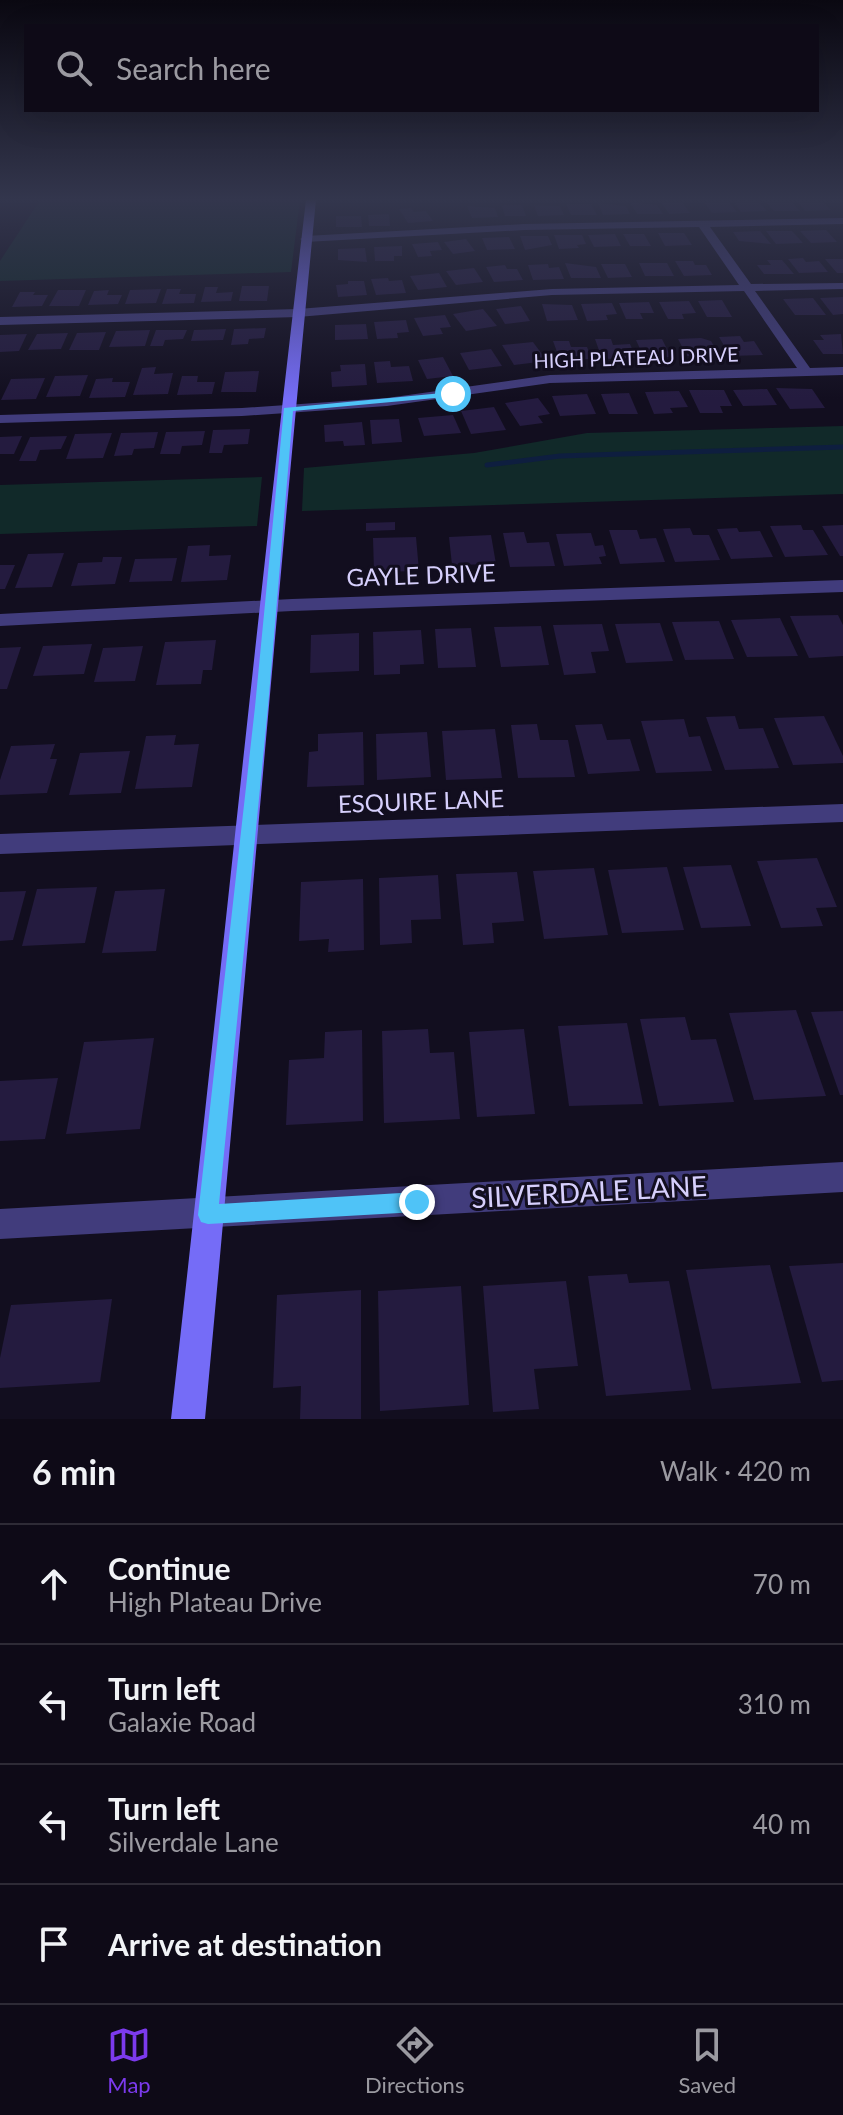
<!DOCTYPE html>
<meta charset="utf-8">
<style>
:root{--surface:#0e0a17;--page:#171320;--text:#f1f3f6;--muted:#9b9aa1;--line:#2e2b36;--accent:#7c3aed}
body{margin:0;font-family:Lato,sans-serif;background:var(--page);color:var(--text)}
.stop{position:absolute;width:24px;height:24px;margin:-18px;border:6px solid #4fc3f7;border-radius:50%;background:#fff}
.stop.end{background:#4fc3f7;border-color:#fff;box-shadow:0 2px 8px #0008}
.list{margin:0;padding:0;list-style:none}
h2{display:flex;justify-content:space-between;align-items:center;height:104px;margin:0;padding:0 32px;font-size:34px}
h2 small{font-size:26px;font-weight:400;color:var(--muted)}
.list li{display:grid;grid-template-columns:52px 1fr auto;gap:24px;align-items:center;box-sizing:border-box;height:120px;padding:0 32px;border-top:2px solid var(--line)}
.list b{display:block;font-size:30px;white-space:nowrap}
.list p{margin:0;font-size:26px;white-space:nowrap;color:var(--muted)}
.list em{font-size:26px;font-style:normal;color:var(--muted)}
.icon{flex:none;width:44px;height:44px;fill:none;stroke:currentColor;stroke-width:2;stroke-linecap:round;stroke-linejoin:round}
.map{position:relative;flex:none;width:843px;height:1419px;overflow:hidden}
.search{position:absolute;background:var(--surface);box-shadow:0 8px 32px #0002;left:24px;right:24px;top:24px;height:88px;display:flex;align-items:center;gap:20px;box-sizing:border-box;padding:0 28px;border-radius:0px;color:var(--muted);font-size:30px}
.sheet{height:584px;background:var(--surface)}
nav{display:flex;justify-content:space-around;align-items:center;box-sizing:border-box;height:112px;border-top:2px solid var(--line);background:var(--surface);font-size:22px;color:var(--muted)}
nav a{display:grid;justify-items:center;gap:4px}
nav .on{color:var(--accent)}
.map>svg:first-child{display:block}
</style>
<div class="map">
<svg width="843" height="1419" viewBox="0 0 843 1419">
<rect width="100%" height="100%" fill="#120e1f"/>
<g fill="#112929">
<polygon points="40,200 300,200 291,272 0,281 0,261"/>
<polygon points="843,426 843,494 302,511 304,468 474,453 587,433"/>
<polygon points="262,477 257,526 0,534 0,485"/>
</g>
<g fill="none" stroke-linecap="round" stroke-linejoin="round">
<polyline stroke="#0e1e3f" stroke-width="5" points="487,465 560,456 843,447"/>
</g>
<g fill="#241b3f">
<polygon points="764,200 790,200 800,211 774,211"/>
<polygon points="796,200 823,202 831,210 805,211"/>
<polygon points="728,201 737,212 712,213 704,202"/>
<polygon points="733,201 758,201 767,211 741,212"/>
<polygon points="630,202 657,205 663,214 637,214"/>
<polygon points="682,202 690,213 669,214 662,203"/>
<polygon points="598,203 626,206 630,214 603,215"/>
<polygon points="566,204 591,204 597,215 571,215"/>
<polygon points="502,205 522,205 526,216 505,216"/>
<polygon points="534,205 560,206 564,215 538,216"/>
<polygon points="467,206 495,208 498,217 472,218"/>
<polygon points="411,208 414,212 426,211 433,221 408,223 399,209"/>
<polygon points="389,214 390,226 369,226 368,215"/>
<polygon points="336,216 361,216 362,227 336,227"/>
<polygon points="826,230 837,242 811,243 800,231"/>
<polygon points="760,231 771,244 739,241 733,232"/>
<polygon points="766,231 792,231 803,243 776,244"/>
<polygon points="658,233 684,233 692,245 665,246"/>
<polygon points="615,234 621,246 594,247 588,235"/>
<polygon points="623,234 644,234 651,246 630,246"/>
<polygon points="554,235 582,235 586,244 577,245 579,248 559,249"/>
<polygon points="520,236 548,236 552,245 525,250"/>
<polygon points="509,237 515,249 487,250 482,238"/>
<polygon points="466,239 475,251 453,254 444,242"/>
<polygon points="438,242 442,250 430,251 432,256 418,257 412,244"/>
<polygon points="402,246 402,256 394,256 394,261 375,261 374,247"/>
<polygon points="365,248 367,262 338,260 338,249"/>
<polygon points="803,258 806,262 819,261 828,272 799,273 788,259"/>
<polygon points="825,259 843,259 843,273 837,273"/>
<polygon points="767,260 782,260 794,274 764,274 757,265 771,265"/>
<polygon points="675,261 693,261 695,265 706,265 712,275 684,276"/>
<polygon points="565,263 596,267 601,278 571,278"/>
<polygon points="639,263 667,263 674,276 645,276"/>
<polygon points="548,264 549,268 559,267 564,279 533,280 528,265"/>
<polygon points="601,264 625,264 632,277 608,278"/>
<polygon points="505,265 507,269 517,269 523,280 494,282 486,267"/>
<polygon points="474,268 483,282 456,285 446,271"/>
<polygon points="439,273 447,287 418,290 410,276"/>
<polygon points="388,278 389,281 402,280 406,293 376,295 371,279"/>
<polygon points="348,281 364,281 367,295 338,297 336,285 348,284"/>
<polygon points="242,286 269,286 267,301 239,301"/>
<polygon points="205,287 218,287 216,293 233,292 231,301 201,302"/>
<polygon points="161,289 156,303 125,304 130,290"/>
<polygon points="167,289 181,289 179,294 196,294 194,303 162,304"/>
<polygon points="58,290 86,290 79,306 49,306"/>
<polygon points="109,290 107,295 122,295 118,304 88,305 94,291"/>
<polygon points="20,292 35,292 33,295 48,295 42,306 12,307"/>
<polygon points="843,297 843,314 833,315 820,298"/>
<polygon points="813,298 826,315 795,315 783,299"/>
<polygon points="722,300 732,317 707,317 698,301"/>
<polygon points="689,301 696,313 682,314 684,319 668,319 659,302"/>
<polygon points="649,302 654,313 640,313 643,319 626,319 619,303"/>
<polygon points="612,303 617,314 606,315 608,320 587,321 581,304"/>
<polygon points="542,304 572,305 578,320 547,321"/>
<polygon points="521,306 530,321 505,324 496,309"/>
<polygon points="483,309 497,326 466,331 453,314"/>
<polygon points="445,315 451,327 440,328 443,334 423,336 414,318"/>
<polygon points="406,320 409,332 397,333 398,338 377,339 374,322"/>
<polygon points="366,324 368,339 335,340 335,325"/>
<polygon points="266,328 264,338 249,339 248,344 231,345 234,329"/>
<polygon points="226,329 223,340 191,341 194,330"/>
<polygon points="150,330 145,346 109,347 116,331"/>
<polygon points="156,330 187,330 183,339 165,340 163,346 150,346"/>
<polygon points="106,332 99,350 69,350 77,333"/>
<polygon points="68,333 61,349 28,350 37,334"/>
<polygon points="27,334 19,351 0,352 0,335"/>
<polygon points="841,334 843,354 823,354 813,340 824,340 820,335"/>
<polygon points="740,336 744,342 754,341 763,355 730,356 719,337"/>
<polygon points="701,338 711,341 719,355 687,356 678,339"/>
<polygon points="595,339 611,339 613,345 630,344 636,358 602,359"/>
<polygon points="662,339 671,357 644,358 636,340"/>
<polygon points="553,341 569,341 571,347 587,347 592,359 560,360"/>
<polygon points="533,342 547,361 514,365 502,345"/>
<polygon points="491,349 502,366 469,370 460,353"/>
<polygon points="443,357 453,376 427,379 418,360"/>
<polygon points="390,361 391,367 409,366 413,381 377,383 374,362"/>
<polygon points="365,364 367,385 332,387 331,372 341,371 340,365"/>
<polygon points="156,367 154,374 173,373 168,394 133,395 142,368"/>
<polygon points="259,371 256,392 221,392 225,372"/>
<polygon points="88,375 80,396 46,397 55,376"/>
<polygon points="182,376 198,376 197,382 215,382 212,394 177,395"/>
<polygon points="45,378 36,399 1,400 11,379"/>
<polygon points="113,378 112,382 130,382 125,397 89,398 96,379"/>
<polygon points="776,388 812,389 825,408 790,409"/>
<polygon points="767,389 777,405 743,406 733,390"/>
<polygon points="689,390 724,390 732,406 720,406 723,413 700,413"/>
<polygon points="679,391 688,407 670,408 673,413 654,414 645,392"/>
<polygon points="629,393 638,414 609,414 601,394"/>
<polygon points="587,394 596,414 560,416 552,396"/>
<polygon points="538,398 550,414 538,416 543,423 520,426 505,403"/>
<polygon points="494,407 506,430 471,434 461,411"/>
<polygon points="453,415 461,433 424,436 418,418"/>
<polygon points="399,419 402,442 372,444 370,420"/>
<polygon points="362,422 365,445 344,446 343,441 325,442 324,425"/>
<polygon points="250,429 248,444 224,445 222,453 209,453 213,430"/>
<polygon points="205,431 202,445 182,446 180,454 160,454 166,432"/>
<polygon points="158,432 154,448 134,449 132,455 114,456 121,433"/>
<polygon points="112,433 103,458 66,459 75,434"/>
<polygon points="22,436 14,454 0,454 0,437"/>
<polygon points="67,436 61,449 40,450 36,461 19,461 30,437"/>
<polygon points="395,522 395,530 366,531 366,523"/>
<polygon points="801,525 803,530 813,530 828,555 785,557 770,526"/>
<polygon points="843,525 843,556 840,556 822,526"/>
<polygon points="690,528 693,535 709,535 720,560 675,562 663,529"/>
<polygon points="737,528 739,532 760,531 773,557 731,559 717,529"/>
<polygon points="609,530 637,530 640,539 656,538 665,562 620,564"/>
<polygon points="524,532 527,543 549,542 555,566 510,567 503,533"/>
<polygon points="591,533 595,546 603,545 606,556 599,557 602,564 564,566 556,534"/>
<polygon points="491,535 496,564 452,565 449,537"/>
<polygon points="416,537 419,571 374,572 373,538"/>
<polygon points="210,545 209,556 231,555 227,580 181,582 188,546"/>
<polygon points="64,553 52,587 15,588 28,554"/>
<polygon points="103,557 122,557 115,584 71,586 78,563 102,562"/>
<polygon points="177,558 172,581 129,582 135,559"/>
<polygon points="0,565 15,565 5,589 0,589"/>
<polygon points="838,615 843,625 843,656 809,658 790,616"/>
<polygon points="780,618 798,656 747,657 731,620"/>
<polygon points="719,621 734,659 685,660 672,622"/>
<polygon points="660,623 673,661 626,663 615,624"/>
<polygon points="602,624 609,651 591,652 596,673 564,675 553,625"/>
<polygon points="541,626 549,665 501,667 494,627"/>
<polygon points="471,628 476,667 438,668 435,629"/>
<polygon points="421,630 424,664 400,665 400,674 374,675 373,632"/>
<polygon points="359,633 359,671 310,673 311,635"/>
<polygon points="216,640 212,670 203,670 201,684 156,685 165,642"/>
<polygon points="92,644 84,674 33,676 43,646"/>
<polygon points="143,646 135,681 94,682 103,648"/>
<polygon points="21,647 7,689 0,689 0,648"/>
<polygon points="735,716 739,729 763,728 779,768 725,770 706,717"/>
<polygon points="824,716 843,756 843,763 793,765 774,718"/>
<polygon points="684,719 689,737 700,736 712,771 656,773 641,721"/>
<polygon points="537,724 540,740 568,740 575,777 518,778 511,725"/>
<polygon points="602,724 607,740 630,739 640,771 588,774 575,725"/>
<polygon points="495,729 502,778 446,780 442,731"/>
<polygon points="363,732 364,785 307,787 309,752 318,751 318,734"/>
<polygon points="427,732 431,777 377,780 376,734"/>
<polygon points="176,735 174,745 199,744 192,787 135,789 146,736"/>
<polygon points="55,744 50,759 57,759 47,793 0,795 0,780 11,746"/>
<polygon points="130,751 121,793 69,795 80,753"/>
<polygon points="817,858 837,907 816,908 823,926 781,928 757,861"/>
<polygon points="731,865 751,926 701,928 683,867"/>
<polygon points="667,867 684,930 622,933 608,870"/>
<polygon points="594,868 608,935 544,939 533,871"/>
<polygon points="517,872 524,921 492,923 494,943 463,945 456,874"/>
<polygon points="438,875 441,919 411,920 412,943 380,945 379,878"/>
<polygon points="363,879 364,950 328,952 329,939 299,941 301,882"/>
<polygon points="97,887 85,943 22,946 37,889"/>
<polygon points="165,889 156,951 102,953 115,891"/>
<polygon points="26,891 13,940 0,941 0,892"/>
<polygon points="796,1010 826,1096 754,1100 729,1013"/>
<polygon points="843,1011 843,1095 840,1095 811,1012"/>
<polygon points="685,1017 691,1040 716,1039 734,1102 659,1106 640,1019"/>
<polygon points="627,1023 643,1104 569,1106 558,1026"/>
<polygon points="428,1029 430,1053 454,1052 460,1119 384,1123 382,1031"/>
<polygon points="524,1029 535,1114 477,1117 469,1032"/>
<polygon points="362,1030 363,1121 286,1125 289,1060 324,1058 325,1032"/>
<polygon points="154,1038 140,1129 66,1134 84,1042"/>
<polygon points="58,1078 45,1139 0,1141 0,1081"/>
<polygon points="843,1263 843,1380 822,1382 789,1266"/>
<polygon points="770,1265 801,1383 712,1389 686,1270"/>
<polygon points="627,1274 629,1283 669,1281 691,1390 606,1396 588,1276"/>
<polygon points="566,1281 578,1366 534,1369 539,1409 493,1412 483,1286"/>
<polygon points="461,1286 469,1405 380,1411 378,1291"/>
<polygon points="361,1290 361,1419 300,1419 301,1386 273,1388 277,1295"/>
<polygon points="112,1299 100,1382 0,1388 0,1358 11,1305"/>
</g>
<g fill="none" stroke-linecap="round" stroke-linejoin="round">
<g fill="#413c7c" fill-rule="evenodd">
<polygon points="843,218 843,224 710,227 751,284 843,283 843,289 755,291 810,368 843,367 843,375 550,383 387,406 242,416 0,423 0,415 242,408 387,398 550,375 797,368 744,291 552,295 298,317 0,325 0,317 298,309 552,289 739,285 699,227 524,230 305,242 300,239 305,236 524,224"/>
<polygon points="843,580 843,592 292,611 0,626 0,614 292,599"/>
<polygon points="843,804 843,822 0,854 0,834"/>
<polygon points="843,1162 843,1192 0,1239 0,1209"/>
</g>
<path fill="#756cf7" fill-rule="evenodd" d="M306 200H316C276 606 243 1013 205 1419H171C217 1013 258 606 306 200Z"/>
</g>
<linearGradient id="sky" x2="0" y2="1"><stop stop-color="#0a0811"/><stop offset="0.5" stop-color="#33364d"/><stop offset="1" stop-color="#33364d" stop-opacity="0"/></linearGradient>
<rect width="843" height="399" fill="url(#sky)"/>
<polygon fill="#4fc3f7" points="453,392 457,396 293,411 268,707 219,1204 417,1192 424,1195 427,1202 424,1209 417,1212 208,1224 201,1222 198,1215 255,707 284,408"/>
<g text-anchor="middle" stroke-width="6" stroke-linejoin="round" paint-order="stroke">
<g font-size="20" fill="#d6cffc" stroke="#120e1f">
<text transform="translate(636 358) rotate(-2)" y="7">HIGH PLATEAU DRIVE</text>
</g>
<g font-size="24" fill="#d6cffc" stroke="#120e1f">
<text transform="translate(421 576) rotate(-2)" y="8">GAYLE DRIVE</text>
<text transform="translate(421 802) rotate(-2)" y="8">ESQUIRE LANE</text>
</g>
<g font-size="28" fill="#d6cffc" stroke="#120e1f">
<text transform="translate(589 1192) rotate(-3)" y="10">SILVERDALE LANE</text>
</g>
</g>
</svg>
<div class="stop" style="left:453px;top:394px"></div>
<div class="stop end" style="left:417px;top:1202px"></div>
<div class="search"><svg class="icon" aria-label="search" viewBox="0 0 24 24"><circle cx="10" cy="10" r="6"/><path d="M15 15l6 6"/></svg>Search here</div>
</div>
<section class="sheet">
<h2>6 min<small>Walk · 420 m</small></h2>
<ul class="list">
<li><svg class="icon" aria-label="ahead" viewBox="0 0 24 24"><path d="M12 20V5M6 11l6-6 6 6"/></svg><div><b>Continue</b><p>High Plateau Drive</p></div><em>70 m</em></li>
<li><svg class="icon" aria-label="left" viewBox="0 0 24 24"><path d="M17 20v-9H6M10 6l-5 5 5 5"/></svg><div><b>Turn left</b><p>Galaxie Road</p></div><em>310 m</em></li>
<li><svg class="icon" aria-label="left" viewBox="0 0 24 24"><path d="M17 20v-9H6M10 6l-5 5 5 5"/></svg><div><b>Turn left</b><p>Silverdale Lane</p></div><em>40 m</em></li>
<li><svg class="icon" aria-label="arrive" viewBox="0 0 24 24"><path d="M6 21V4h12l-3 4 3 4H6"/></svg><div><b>Arrive at destination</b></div></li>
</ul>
</section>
<nav>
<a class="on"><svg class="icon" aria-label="map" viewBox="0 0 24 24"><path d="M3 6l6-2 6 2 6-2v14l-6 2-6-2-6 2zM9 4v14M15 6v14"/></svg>Map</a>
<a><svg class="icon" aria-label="directions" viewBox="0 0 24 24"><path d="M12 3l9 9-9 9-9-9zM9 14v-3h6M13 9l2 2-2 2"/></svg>Directions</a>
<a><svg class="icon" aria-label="saved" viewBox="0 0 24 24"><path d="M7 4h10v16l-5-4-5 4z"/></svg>Saved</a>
</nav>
